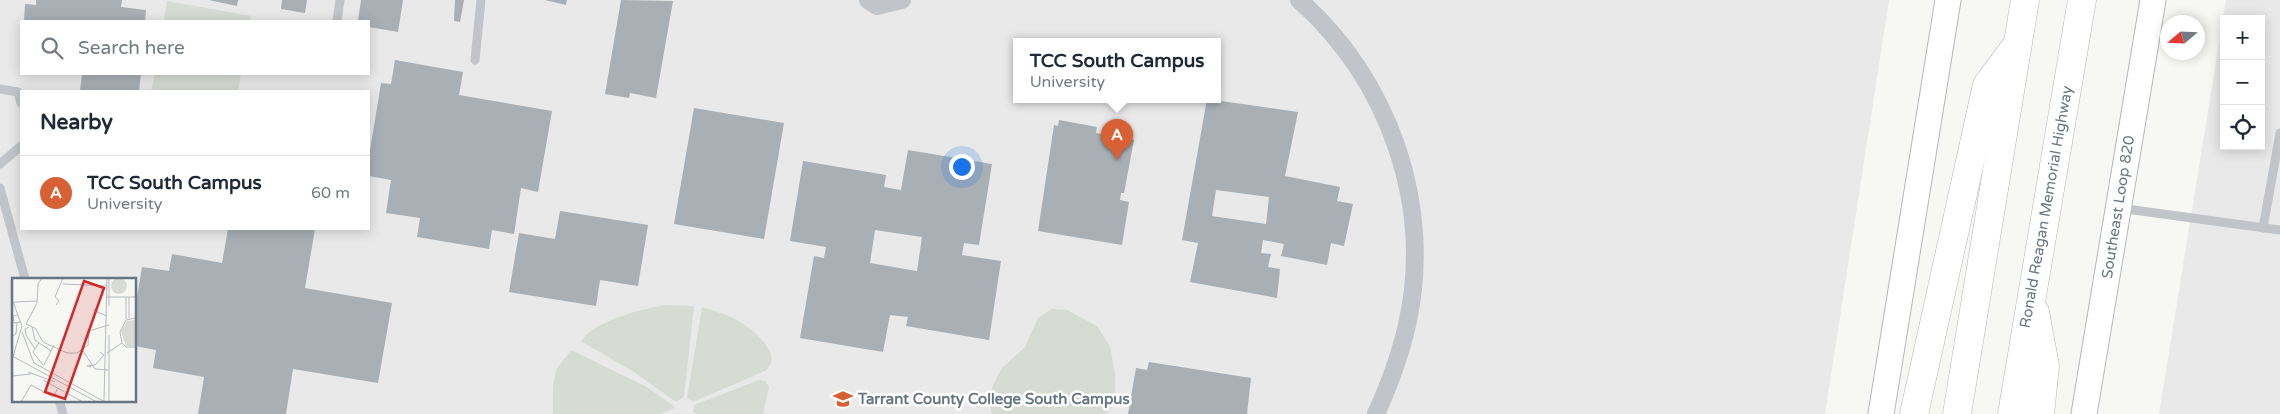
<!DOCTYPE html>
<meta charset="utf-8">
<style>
:root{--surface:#fff;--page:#f2f2f3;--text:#1f2937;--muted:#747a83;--line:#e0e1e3;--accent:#d76034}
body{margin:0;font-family:"Varela Round",sans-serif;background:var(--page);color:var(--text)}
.controls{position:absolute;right:15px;top:15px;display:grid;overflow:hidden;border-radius:0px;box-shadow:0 2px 12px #0003}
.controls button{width:45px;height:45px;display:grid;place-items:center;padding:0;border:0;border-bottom:1px solid var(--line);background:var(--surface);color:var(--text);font:25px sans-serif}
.compass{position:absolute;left:2160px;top:15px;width:45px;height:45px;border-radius:50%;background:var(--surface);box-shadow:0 2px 12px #0003;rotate:251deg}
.you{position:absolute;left:961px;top:166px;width:18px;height:18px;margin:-12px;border:4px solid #fff;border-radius:50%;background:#1a73e8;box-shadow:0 0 0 8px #1a73e833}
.badge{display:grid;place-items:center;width:32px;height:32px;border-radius:50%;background:var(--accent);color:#fff;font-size:16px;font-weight:700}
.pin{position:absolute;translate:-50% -41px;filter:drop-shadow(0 1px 2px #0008)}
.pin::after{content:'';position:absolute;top:26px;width:18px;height:15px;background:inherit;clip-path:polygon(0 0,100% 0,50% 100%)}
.popup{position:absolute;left:1013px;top:38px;width:208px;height:65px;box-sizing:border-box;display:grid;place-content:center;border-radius:0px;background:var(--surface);filter:drop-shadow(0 1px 4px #0005);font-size:16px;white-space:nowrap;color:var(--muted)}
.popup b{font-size:19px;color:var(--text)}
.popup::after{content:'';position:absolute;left:50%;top:100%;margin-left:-10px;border:10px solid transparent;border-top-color:var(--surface)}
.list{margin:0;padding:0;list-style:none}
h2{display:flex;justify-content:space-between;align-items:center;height:65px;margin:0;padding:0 20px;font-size:21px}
h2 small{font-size:16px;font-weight:400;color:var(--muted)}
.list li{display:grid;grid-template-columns:32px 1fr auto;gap:15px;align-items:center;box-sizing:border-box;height:75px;padding:0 20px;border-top:1px solid var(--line)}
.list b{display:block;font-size:19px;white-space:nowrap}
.list p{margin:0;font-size:16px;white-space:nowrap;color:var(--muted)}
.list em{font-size:16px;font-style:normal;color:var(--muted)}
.icon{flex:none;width:28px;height:28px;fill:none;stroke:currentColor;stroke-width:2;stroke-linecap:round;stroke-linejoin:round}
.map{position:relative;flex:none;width:2280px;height:414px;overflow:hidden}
.search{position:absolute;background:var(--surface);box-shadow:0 2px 12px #0003;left:20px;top:20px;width:350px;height:55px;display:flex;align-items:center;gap:12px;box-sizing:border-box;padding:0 18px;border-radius:0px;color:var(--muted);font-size:19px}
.panel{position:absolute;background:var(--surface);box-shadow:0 2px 12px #0003;left:20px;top:90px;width:350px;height:140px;border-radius:0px}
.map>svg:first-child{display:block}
</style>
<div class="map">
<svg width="2280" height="414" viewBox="0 0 2280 414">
<rect width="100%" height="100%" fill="#f7f7f4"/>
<g fill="#e8e9e8" fill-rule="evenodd">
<path d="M0 0H1889L1825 414H0ZM21 21H369V74H21ZM1017 41H1217V99H1017ZM21 91H369V229H21ZM14 279H135V400H14Z"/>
<path d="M2226 0H2280V414H2159ZM2224 19H2261V146H2224Z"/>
</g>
<g fill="#d6dcd4">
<polygon points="167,1 251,16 250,21 164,21"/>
<polygon points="155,74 241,74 238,91 151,91"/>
<path d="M664 305 694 306 684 397 676 402 634 372 581 341C596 320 640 310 664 305Z"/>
<path d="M702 307C711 310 722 313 731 317 747 324 787 354 765 371L693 402 687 398Z"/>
<polygon points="1051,309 1067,310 1097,326 1110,346 1115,374 1115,401 1106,414 992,414 989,397 994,383 1002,368 1025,347 1038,318"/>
<polygon points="571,350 645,386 674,406 675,408 660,414 553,414 553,387 556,370"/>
<polygon points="759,380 765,381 769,387 763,414 696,414 693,412 694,405"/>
</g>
<g fill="#a8afb5" fill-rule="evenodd">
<polygon points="36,0 122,0 121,7 146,10 145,21 24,21 25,4 36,5"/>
<polygon points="209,0 238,0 237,6"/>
<polygon points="282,0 307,0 305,13 281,9"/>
<polygon points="361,0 403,0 398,32 369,27 369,21 358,21"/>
<polygon points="455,0 464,0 460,22 454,21"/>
<polygon points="545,0 567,0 566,5"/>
<polygon points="621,0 673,1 656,98 630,93 629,98 605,94"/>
<polygon points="395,60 463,72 459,95 552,111 538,192 521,188 514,234 492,230 489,249 417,237 420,218 386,213 391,180 369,176 369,157 381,83 391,84"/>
<polygon points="82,74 141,74 139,91 80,91"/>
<path d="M1207 99 1298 112 1285 176 1340 187 1337 201 1353 204 1344 246 1331 243 1327 265 1281 256 1284 244 1263 240 1261 253 1271 254 1268 267 1280 269 1277 298 1190 282 1198 243 1182 240ZM1216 190 1269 197 1266 224 1212 216Z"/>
<polygon points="694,108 784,123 764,239 674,224"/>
<polygon points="1059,120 1097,127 1096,133 1134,140 1124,193 1121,193 1120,200 1129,202 1122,245 1038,231 1054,125 1058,126"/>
<path d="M908 150 992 164 979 245 964 243 962 255 1001 261 989 340 906 326 908 317 890 315 883 352 800 338 814 256 824 258 826 247 790 241 803 161 886 175 884 187 901 190ZM875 230 922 237 917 271 870 263Z"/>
<polygon points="560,211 648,225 638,286 600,280 596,306 509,292 519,233 555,239"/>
<polygon points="228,229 315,229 305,288 392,303 378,383 293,369 286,414 198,414 204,377 153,368 156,350 135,346 135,309 142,267 169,271 172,254 222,263"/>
<polygon points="1149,362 1251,378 1247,414 1128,414 1136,368 1147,370"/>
</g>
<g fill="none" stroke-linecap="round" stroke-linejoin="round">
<defs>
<g id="secondary">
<polyline points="1881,414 1948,0"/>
<polyline points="2084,414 2153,0"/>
</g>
<g id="motorway">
<polyline points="2035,312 2045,366 2040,414"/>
<polyline points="1914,414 1987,85 2016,46"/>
<polyline points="1957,414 2025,0"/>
<polyline points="2012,414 2082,0"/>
</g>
</defs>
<use href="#secondary" stroke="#b3b8bc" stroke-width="27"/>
<use href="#motorway" stroke="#b4b7ba" stroke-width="29"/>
<g stroke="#c1c4c8" stroke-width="9">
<polyline points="337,21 340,0"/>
<polyline points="475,60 481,0"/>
<polyline points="0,89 18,92 21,103"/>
<polyline points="0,164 21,146"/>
<polyline points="0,188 25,279"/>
<polyline points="2119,208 2280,230"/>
<polyline points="2263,228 2280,133"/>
<polyline points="59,400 63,414"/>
</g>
<g stroke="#c1c4c8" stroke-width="18">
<polyline points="868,0 877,6 902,0"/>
<path d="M1299 0C1389 79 1434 206 1407 325 1400 356 1389 385 1376 414"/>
</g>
<use href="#secondary" stroke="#fff" stroke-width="25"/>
<use href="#motorway" stroke="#fff" stroke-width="28"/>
</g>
<defs>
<symbol id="university-bare" viewBox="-9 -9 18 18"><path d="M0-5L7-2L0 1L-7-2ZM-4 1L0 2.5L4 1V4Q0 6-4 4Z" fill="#d76034" stroke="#fff" stroke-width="2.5" paint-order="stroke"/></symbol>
</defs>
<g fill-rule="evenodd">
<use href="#university-bare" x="829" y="385" width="28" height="28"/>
</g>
<g text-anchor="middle" stroke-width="5" stroke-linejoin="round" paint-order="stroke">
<g font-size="15" fill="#687683" stroke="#fff">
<text transform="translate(2046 207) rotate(-80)" y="5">Ronald Reagan Memorial Highway</text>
<text transform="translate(2118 207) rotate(-81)" y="5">Southeast Loop 820</text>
</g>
<g font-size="15" font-weight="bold" fill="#687683" stroke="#fff" text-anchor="start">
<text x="858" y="404">Tarrant County College South Campus</text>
</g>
</g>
<g transform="translate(12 278)">
<rect width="124" height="124" fill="#f7f7f4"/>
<path d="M99 8a8 8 0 1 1 16 0a8 8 0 1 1-16 0ZM124 42V68H114L109 53 115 43Z" fill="#d6dcd4"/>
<path fill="none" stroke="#b5bbc0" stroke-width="1" d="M30 0 26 6 25 25 14 46 23 50 31 64 55 75H65L76 67 77 53 97 47M97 0V28M51 6 95 8M95 19H124M114 19V41M117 19V40M0 21 10 48 0 82M2 24 25 23M44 27 47 23 43 19 51 0M81 32 95 38M5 37 1 38 2 45 8 44M17 49 13 51 14 57 23 71M20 49 23 62 39 73M10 54 22 85 93 124M0 58 4 56 5 45M27 65 21 74 31 87M110 65 114 69H124M71 73 83 91 96 92M95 75 110 65 108 54 114 42 124 40M0 78 85 124M32 87 42 67M79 89 75 88 83 87 92 77 88 74M16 94 43 104M0 98 19 96M31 102 71 124M92 123 95 0M9 124 19 107 41 119 46 110M97 124V57"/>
<path fill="#d62828" fill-opacity="0.15" stroke="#d62828" stroke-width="2.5" d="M72 3 92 10 53 121 33 114Z"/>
<rect width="124" height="124" fill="none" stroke="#687683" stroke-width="2.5"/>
</g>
</svg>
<div class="controls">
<button>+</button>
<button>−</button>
<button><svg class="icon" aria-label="locate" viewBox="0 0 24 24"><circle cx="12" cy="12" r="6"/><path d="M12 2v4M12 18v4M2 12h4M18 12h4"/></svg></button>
</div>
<svg class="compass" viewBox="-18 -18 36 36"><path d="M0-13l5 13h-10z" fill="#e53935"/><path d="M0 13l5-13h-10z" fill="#747a83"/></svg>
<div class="you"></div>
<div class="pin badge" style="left:1117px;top:160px">A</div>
<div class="popup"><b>TCC South Campus</b>University</div>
<div class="search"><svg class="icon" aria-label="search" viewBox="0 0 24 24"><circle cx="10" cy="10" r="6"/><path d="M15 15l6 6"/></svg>Search here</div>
<section class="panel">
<h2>Nearby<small></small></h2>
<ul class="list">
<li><span class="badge">A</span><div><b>TCC South Campus</b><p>University</p></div><em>60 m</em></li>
</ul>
</section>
</div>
